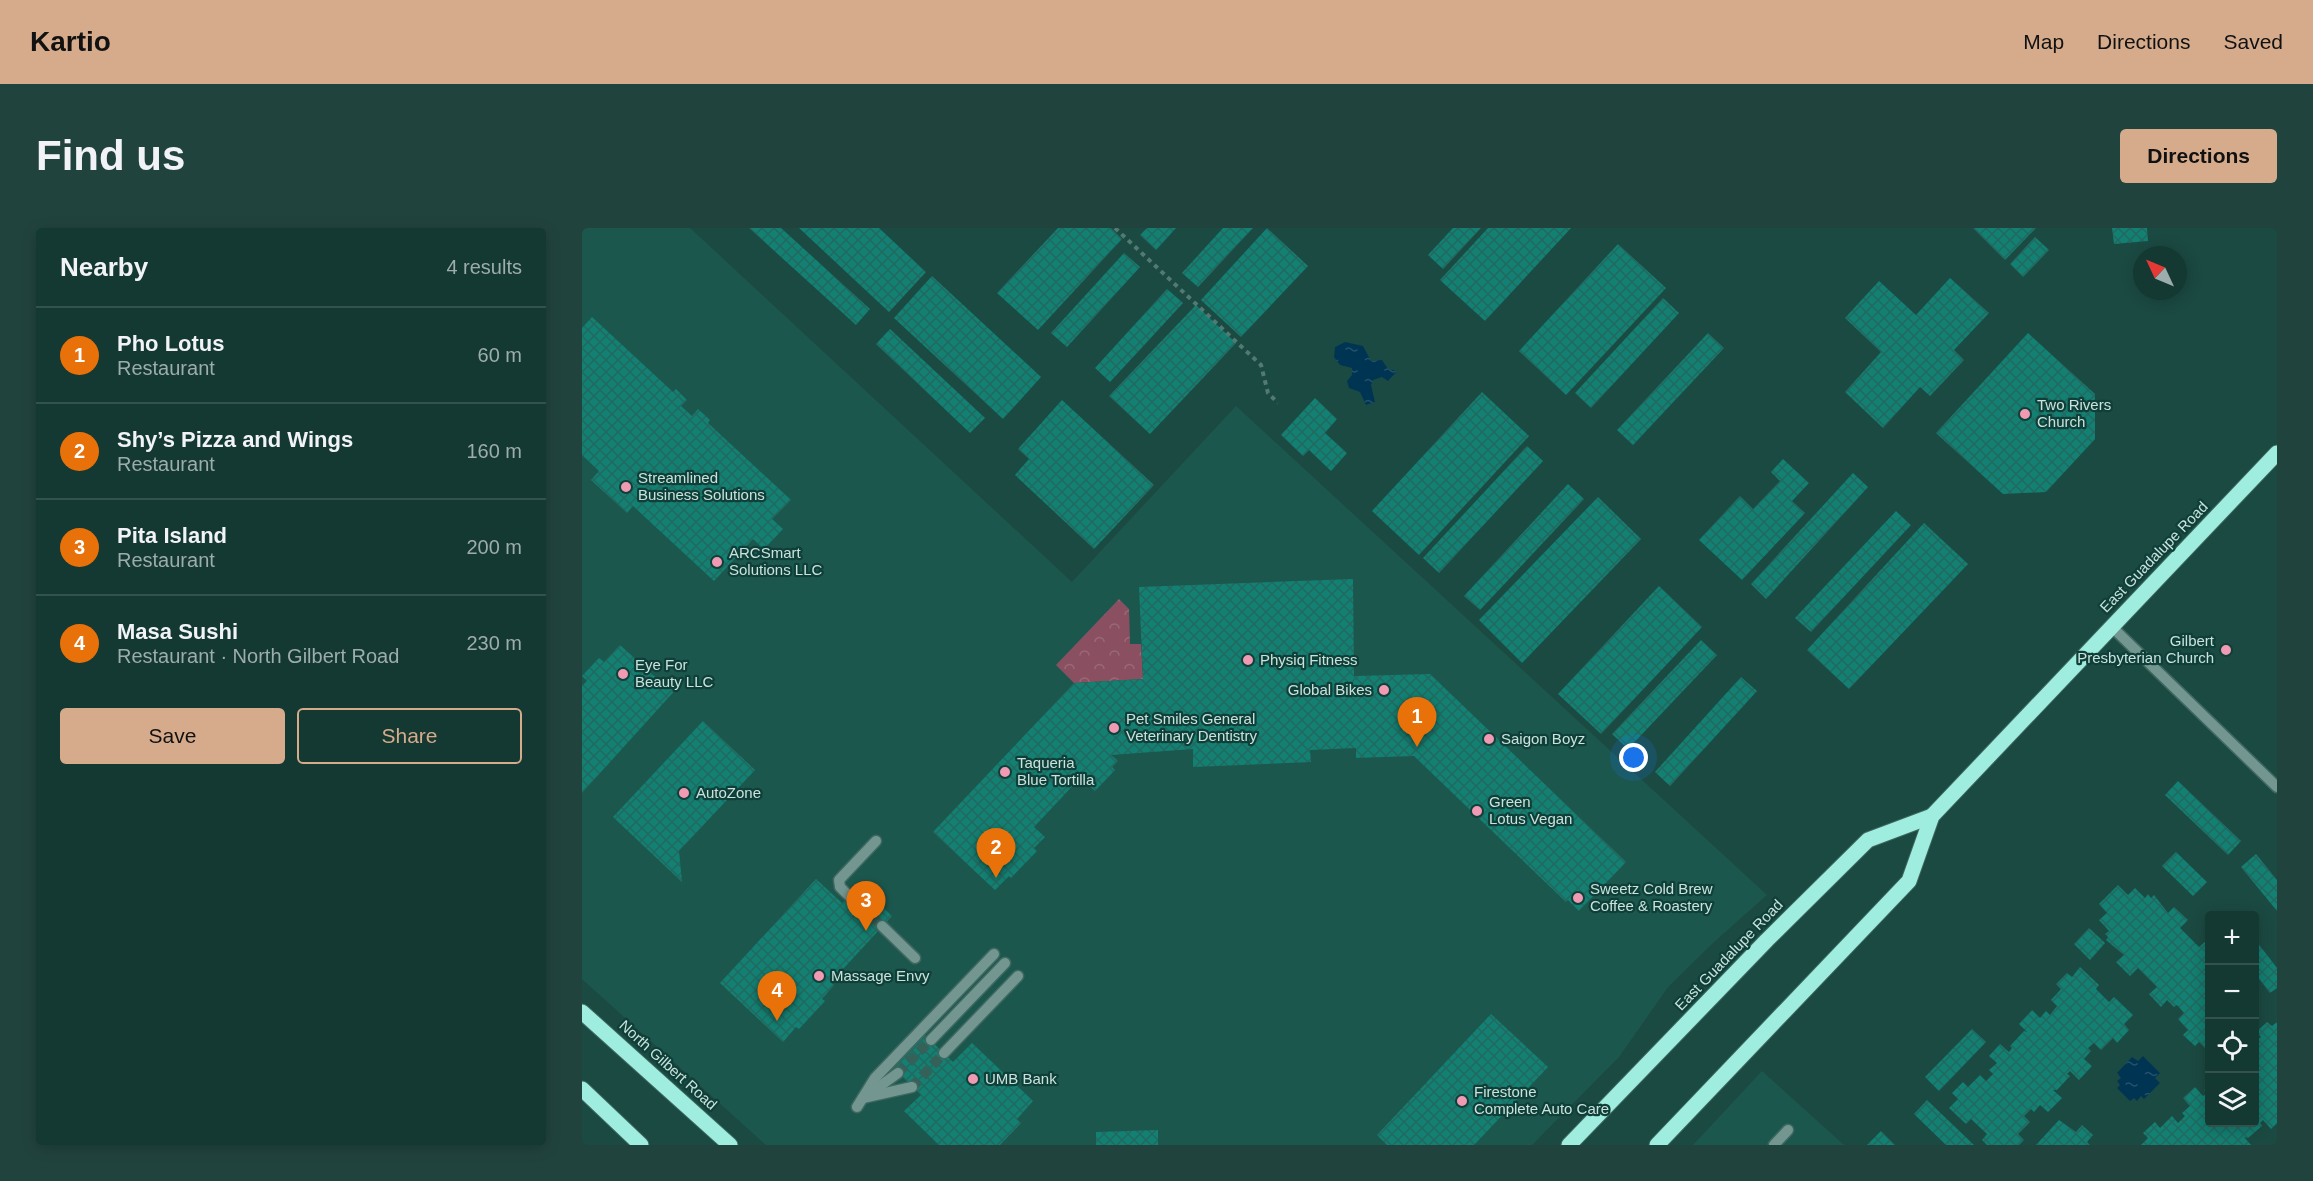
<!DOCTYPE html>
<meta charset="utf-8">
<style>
:root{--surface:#143832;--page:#21433e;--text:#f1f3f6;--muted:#9dacac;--line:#33524d;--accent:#d6ab8b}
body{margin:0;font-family:Arial,sans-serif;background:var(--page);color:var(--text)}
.controls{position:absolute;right:18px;bottom:18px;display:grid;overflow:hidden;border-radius:6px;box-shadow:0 3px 15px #0003}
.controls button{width:54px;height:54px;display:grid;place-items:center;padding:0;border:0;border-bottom:2px solid var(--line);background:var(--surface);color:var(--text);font:30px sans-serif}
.compass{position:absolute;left:1551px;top:18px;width:54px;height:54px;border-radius:50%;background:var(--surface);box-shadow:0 3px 15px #0003;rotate:314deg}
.you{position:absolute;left:1052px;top:530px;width:21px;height:21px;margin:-15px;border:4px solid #fff;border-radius:50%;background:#1a73e8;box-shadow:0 0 0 9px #1a73e833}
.badge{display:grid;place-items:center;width:39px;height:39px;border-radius:50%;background:var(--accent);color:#fff;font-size:20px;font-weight:700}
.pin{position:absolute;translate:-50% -50px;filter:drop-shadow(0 2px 3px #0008)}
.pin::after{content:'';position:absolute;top:32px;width:21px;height:18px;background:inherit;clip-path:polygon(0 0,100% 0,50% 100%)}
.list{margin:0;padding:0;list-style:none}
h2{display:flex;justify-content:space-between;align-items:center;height:78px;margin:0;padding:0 24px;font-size:26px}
h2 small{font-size:20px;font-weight:400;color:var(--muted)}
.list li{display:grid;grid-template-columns:39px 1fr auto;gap:18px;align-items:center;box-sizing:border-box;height:96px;padding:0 24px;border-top:2px solid var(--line)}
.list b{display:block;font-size:22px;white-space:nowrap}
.list p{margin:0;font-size:20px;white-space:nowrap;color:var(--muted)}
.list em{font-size:20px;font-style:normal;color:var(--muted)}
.actions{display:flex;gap:12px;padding:18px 24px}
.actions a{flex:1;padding:14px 0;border:2px solid var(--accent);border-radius:6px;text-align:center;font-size:21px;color:var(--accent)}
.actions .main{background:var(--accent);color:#111}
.icon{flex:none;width:33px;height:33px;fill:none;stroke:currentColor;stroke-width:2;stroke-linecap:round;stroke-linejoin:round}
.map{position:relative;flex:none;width:1695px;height:917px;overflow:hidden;border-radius:6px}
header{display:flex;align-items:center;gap:36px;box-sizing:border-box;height:84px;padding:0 30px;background:var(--accent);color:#111}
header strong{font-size:28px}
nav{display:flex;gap:33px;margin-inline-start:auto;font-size:21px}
.intro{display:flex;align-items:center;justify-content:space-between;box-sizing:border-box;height:144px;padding:0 36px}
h1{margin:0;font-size:42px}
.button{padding:15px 27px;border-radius:6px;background:var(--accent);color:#111;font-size:21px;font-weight:700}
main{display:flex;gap:36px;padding:0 36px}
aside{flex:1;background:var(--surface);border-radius:6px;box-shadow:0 3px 15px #0003}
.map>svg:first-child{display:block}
</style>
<header>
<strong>Kartio</strong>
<nav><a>Map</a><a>Directions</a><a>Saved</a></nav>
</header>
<div class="intro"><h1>Find us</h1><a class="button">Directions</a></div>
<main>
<aside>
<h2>Nearby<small>4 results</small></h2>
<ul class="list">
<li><span class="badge" style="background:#e8710a">1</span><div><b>Pho Lotus</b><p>Restaurant</p></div><em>60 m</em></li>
<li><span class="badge" style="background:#e8710a">2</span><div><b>Shy’s Pizza and Wings</b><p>Restaurant</p></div><em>160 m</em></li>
<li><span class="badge" style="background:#e8710a">3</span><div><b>Pita Island</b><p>Restaurant</p></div><em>200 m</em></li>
<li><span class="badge" style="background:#e8710a">4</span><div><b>Masa Sushi</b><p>Restaurant · North Gilbert Road</p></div><em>230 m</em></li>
</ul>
<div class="actions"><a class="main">Save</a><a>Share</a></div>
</aside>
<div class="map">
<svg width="1695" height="917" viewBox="0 0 1695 917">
<defs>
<pattern id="forest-crowns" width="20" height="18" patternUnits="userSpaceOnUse" patternTransform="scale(1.5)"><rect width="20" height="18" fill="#8a5062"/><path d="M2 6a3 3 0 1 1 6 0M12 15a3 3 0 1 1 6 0" fill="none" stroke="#996978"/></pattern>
<pattern id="water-ripples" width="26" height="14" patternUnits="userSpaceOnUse" patternTransform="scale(1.5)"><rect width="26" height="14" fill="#003453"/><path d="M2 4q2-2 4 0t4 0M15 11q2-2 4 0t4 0" fill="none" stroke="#24516b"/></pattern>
<pattern id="building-cross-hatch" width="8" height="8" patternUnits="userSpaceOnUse" patternTransform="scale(1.5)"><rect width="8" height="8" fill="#128072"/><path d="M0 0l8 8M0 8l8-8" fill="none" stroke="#23685f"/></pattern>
</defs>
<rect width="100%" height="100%" fill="#1b4a42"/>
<g fill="#1c574e">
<polygon points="0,0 108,0 490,354 654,178 1185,667 1131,715 1086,759 1037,829 950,917 184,917 0,751"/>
<polygon points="1180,843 1262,917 1111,917"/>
</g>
<polygon fill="url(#forest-crowns)" points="537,371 547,381 548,416 559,416 561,451 492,455 474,437"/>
<g fill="url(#water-ripples)">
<polygon points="763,114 781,118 789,133 800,132 806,141 815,143 806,153 800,149 791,152 789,157 793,174 784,177 778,164 767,160 765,153 770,147 770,140 758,137 752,129 753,119"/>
<polygon points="1561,828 1578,845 1573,850 1578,855 1562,871 1559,868 1555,873 1552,870 1548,873 1535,860 1538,857 1535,853 1539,850 1535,845 1550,829 1556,833"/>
</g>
<g fill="url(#building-cross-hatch)">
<polygon points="167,0 199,0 288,81 274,97"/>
<polygon points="217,0 297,0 344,44 307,84"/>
<polygon points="476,0 529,0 540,11 456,102 415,65"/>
<polygon points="565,0 594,0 574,22 558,7"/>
<polygon points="641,0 671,0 616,59 600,45"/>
<polygon points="685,0 726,38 659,109 619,72"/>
<polygon points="871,0 899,0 861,41 846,27"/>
<polygon points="906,0 989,0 903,93 858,52"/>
<polygon points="1391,0 1454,0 1423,32"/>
<polygon points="1530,0 1565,0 1566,13 1532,16"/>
<polygon points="1453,9 1467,22 1441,49 1428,36"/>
<polygon points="1036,16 1084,60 984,167 937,123"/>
<polygon points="542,25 558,39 485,119 469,105"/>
<polygon points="350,48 459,149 421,191 312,90"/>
<polygon points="1368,50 1407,85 1372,122 1382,132 1348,168 1338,159 1301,200 1263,164 1299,124 1263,90 1297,53 1334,87"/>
<polygon points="585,61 601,75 528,154 513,140"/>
<polygon points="1081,70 1097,85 1009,180 993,165"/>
<polygon points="614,77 654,115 568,206 527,168"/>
<polygon points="10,89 91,164 94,161 105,172 99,178 110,188 116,181 128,192 126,195 209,272 190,291 201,301 182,321 171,311 132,353 51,278 45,285 9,252 17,243 0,227 0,100"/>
<polygon points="308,101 403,190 388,205 294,116"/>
<polygon points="1126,105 1142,120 1051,217 1035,202"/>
<polygon points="1446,105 1513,166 1513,211 1464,264 1421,266 1354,205"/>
<polygon points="900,164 947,208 837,327 790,283"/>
<polygon points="733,170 755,191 743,205 765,225 749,243 727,222 721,228 699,207"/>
<polygon points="480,172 572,257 512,321 433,247 447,231 436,221"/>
<polygon points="945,218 961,233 857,345 841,330"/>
<polygon points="1201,231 1227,255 1210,273 1223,285 1160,352 1117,312 1158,268 1171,281 1198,253 1189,244"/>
<polygon points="1271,245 1286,259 1184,371 1169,356"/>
<polygon points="986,256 1002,271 898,382 882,368"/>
<polygon points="1016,269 1059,311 940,435 897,392"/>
<polygon points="1314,283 1329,297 1229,404 1213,390"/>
<polygon points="1342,295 1386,336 1267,461 1225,422"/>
<polygon points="771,351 772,448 848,446 1044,634 997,683 986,672 984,674 832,528 774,530 774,520 728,522 729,534 611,539 611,521 529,527 536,533 530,539 533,542 513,563 498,550 452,599 463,609 452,620 455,623 429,650 427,648 413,662 351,604 492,455 561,451 557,359"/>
<polygon points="1077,358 1120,399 1019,506 976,466"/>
<polygon points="1119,412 1135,427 1046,521 1030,506"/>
<polygon points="38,417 81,456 86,450 96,459 0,565 0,458 5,453 0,448 17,430 22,434"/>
<polygon points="1159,449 1175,463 1088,558 1073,544"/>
<polygon points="121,493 173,542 97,623 100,654 31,589"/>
<polygon points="1596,553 1659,613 1646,627 1583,567"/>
<polygon points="1594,624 1625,654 1611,668 1580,638"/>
<polygon points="1674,626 1695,652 1695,683 1659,639"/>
<polygon points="234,651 260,675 277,657 310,688 249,754 252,757 240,771 243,773 217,801 214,799 201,814 138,755"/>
<polygon points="1536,657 1546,667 1553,660 1563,670 1566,666 1569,670 1572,667 1586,685 1592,679 1606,692 1598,700 1617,719 1624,713 1628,717 1626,823 1617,814 1613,818 1601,807 1606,802 1596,791 1602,785 1595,777 1592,779 1585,772 1579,779 1567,766 1575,759 1556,740 1548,748 1534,734 1542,727 1524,712 1526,709 1523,706 1527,703 1517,692 1525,685 1517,676"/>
<polygon points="1507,700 1523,715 1508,732 1492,716"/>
<polygon points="1672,710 1695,740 1695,760 1688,765 1672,744"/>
<polygon points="1498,739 1517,757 1514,761 1527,774 1532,769 1551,787 1542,796 1547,802 1535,815 1531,810 1519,822 1512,815 1506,820 1509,823 1502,831 1510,838 1497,852 1488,843 1485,846 1488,848 1475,862 1471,862 1480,870 1466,884 1458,877 1452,884 1449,881 1442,888 1448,894 1436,906 1442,912 1437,917 1405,917 1400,912 1405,906 1389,891 1384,896 1367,880 1376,871 1370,865 1381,854 1386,859 1398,847 1404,853 1411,846 1407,842 1415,835 1407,828 1418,816 1427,824 1430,820 1428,818 1442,803 1445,804 1437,796 1450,782 1458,790 1464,783 1468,787 1475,778 1469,772 1479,761 1474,756 1485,745 1490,749"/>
<polygon points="909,786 966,839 892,917 805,917 795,907"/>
<polygon points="1685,794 1690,798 1695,794 1695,895 1689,901 1681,892 1678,895 1680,898 1666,910 1662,909 1669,917 1559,917 1566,910 1561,905 1573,894 1578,900 1590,888 1596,895 1603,888 1600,885 1608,878 1601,870 1613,859 1621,868 1625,865 1622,862 1628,857 1628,894 1672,894 1672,815 1679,809 1674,804"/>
<polygon points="1390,801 1404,814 1357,863 1343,849"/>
<polygon points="341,805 371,834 390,815 451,873 435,891 439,895 418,917 357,917 322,883 339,867 309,838"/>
<polygon points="1345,872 1392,917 1364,917 1332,886"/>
<polygon points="1477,892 1494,904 1500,897 1511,907 1505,914 1508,917 1454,917"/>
<polygon points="576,902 576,917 514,917 514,904"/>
<polygon points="1299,903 1313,917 1285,917"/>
</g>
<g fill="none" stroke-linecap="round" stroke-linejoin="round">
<g stroke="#356159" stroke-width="10" stroke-dasharray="10 5" stroke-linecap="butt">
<polyline points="267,668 300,698"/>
<polyline points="316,845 349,812"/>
<polyline points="330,859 362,825"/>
</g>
<defs>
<g id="minor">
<polyline points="1530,399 1695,559"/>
<polyline points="267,668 258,659 257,652 294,613"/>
<polyline points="300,698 333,730"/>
<polyline points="349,812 423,735"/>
<polyline points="362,825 436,748"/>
<polyline points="287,866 316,845"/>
<polyline points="281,870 330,859"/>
<polyline points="275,879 293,850 412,726"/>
<polyline points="1192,917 1206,902"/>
</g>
<g id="major">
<polyline points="0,784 148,917"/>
<polyline points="0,861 59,917"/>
<polyline points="987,917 1185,712 1286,612 1350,588"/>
<polyline points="1075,917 1327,653 1350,588 1695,225"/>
</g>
</defs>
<use href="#minor" stroke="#3e6861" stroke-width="13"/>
<use href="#major" stroke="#3e6861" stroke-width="17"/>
<polyline stroke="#527a73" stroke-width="4" stroke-dasharray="4.5 4.5" stroke-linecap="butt" points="533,0 679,137 686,165 696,175"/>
<use href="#minor" stroke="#739790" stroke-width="10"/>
<use href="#major" stroke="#9fedde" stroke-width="15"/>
</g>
<g fill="#f19ab3" stroke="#0e3f38" stroke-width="2">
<circle cx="1443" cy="186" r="6"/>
<circle cx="44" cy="259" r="6"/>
<circle cx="135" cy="334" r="6"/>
<circle cx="1644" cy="422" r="6"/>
<circle cx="666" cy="432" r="6"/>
<circle cx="41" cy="446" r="6"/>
<circle cx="802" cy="462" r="6"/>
<circle cx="532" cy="500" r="6"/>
<circle cx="907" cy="511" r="6"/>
<circle cx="423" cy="544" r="6"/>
<circle cx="102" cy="565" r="6"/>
<circle cx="895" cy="583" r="6"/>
<circle cx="996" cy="670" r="6"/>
<circle cx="237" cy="748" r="6"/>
<circle cx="391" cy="851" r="6"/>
<circle cx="880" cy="873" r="6"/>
</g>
<g text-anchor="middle" stroke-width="4.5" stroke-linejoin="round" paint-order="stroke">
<g font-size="15" fill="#cae2dd" stroke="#0e3f38" text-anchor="start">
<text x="1455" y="182">Two Rivers<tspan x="1455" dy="17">Church</tspan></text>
<text x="56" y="255">Streamlined<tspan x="56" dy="17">Business Solutions</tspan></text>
<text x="147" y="330">ARCSmart<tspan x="147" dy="17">Solutions LLC</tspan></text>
<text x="1632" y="418" text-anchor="end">Gilbert<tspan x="1632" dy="17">Presbyterian Church</tspan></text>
<text x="678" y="437">Physiq Fitness</text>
<text x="53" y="442">Eye For<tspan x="53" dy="17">Beauty LLC</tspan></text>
<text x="790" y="467" text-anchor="end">Global Bikes</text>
<text x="544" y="496">Pet Smiles General<tspan x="544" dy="17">Veterinary Dentistry</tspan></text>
<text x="919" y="516">Saigon Boyz</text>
<text x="435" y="540">Taqueria<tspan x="435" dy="17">Blue Tortilla</tspan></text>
<text x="114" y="570">AutoZone</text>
<text x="907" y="579">Green<tspan x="907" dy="17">Lotus Vegan</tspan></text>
<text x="1008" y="666">Sweetz Cold Brew<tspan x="1008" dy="17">Coffee &amp; Roastery</tspan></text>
<text x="249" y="753">Massage Envy</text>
<text x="403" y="856">UMB Bank</text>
<text x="892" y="869">Firestone<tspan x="892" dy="17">Complete Auto Care</tspan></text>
</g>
<g font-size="15" fill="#cae2dd" stroke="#0e3f38">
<text transform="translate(1572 329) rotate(-46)" y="5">East Guadalupe Road</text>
<text transform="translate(1147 727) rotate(-46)" y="5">East Guadalupe Road</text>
<text transform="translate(86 837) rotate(42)" y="5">North Gilbert Road</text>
</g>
</g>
</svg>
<div class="controls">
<button>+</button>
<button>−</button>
<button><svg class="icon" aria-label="locate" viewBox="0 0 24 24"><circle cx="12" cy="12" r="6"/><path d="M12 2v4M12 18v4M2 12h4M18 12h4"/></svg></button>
<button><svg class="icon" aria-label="layers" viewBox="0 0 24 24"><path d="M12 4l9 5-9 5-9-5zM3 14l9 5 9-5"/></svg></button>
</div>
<svg class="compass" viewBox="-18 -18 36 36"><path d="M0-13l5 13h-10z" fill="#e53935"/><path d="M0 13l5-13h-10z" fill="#9dacac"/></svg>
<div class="you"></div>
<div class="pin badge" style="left:835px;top:519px;background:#e8710a">1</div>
<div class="pin badge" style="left:414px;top:650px;background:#e8710a">2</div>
<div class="pin badge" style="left:284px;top:703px;background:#e8710a">3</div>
<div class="pin badge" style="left:195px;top:793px;background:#e8710a">4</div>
</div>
</main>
